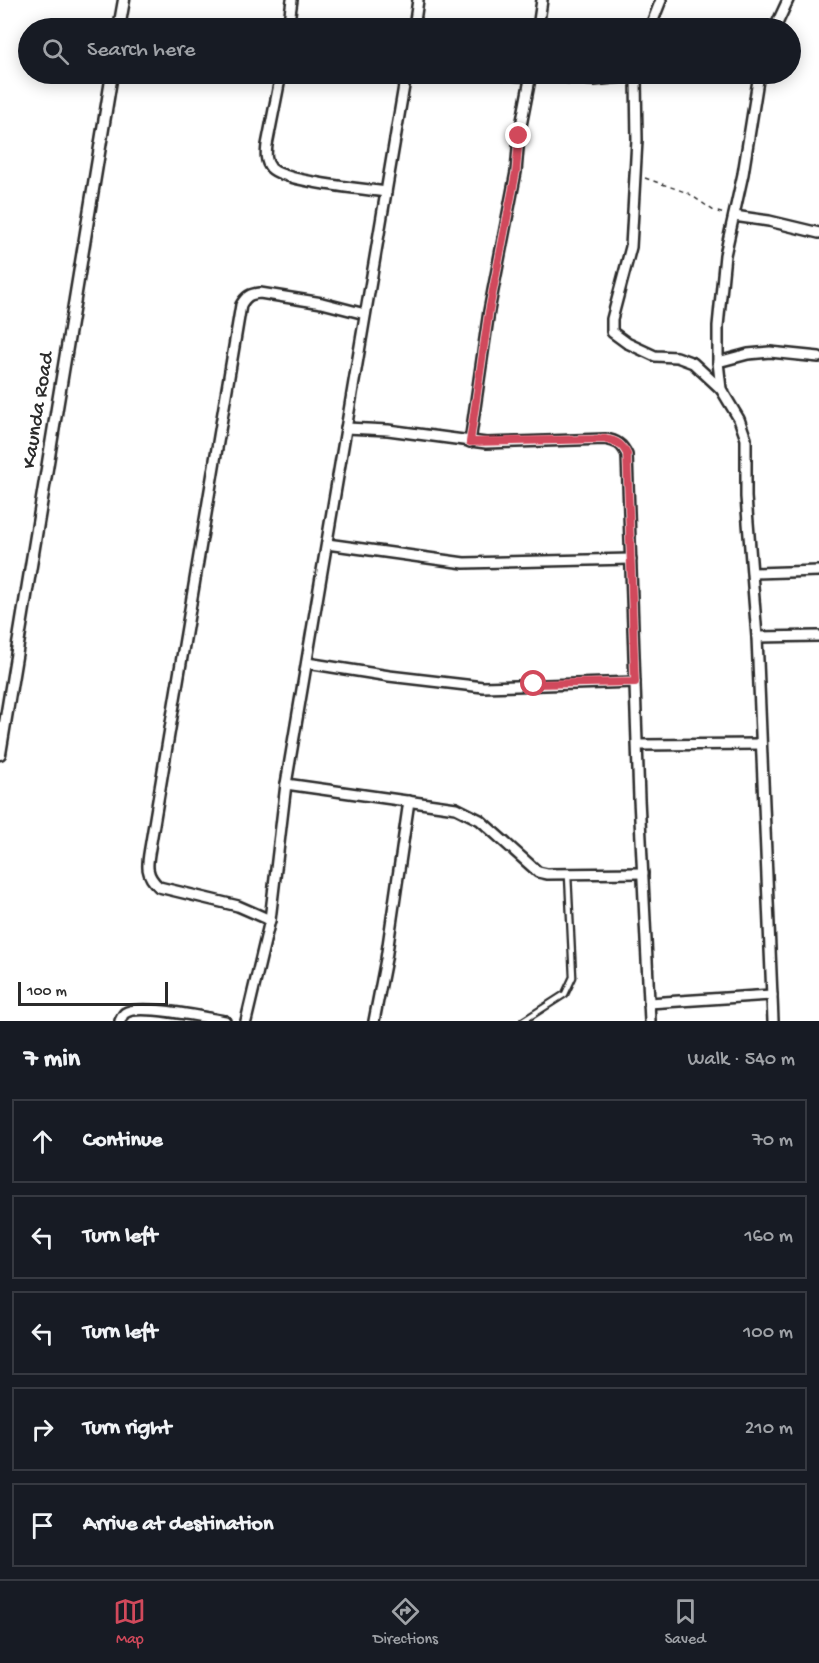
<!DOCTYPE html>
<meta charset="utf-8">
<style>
:root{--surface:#171b24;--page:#242831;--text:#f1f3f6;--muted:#9ea1a6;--line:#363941;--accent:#d1495b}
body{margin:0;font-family:"Gochi Hand",sans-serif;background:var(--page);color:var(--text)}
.scale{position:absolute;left:18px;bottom:15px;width:150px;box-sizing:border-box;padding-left:6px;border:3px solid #2b2b2b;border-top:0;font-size:16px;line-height:21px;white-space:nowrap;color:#2b2b2b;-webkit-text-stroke:4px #fff;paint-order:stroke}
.stop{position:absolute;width:18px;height:18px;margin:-14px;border:4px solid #d1495b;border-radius:50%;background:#fff}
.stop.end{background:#d1495b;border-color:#fff;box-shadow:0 2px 6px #0008}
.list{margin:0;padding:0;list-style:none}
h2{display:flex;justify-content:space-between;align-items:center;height:78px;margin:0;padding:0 24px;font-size:26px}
h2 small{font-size:20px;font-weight:400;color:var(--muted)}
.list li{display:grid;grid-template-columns:39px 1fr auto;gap:18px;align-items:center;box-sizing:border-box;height:84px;margin:0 12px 12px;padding:0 12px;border:2px solid var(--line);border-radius:0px}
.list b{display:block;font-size:22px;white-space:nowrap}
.list em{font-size:20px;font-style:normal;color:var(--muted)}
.icon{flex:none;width:33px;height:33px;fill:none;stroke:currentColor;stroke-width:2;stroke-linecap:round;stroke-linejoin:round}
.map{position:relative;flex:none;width:819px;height:1021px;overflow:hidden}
.search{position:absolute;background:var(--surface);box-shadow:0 3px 15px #0003;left:18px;right:18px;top:18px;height:66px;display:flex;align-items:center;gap:15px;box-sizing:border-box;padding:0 21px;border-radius:33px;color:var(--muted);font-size:22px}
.sheet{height:558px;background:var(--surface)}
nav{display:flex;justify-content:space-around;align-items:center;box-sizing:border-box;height:84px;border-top:2px solid var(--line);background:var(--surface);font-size:16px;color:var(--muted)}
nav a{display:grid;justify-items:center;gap:3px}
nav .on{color:var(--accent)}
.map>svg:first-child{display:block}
</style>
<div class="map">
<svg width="819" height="1021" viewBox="0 0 819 1021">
<rect width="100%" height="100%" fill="#fff"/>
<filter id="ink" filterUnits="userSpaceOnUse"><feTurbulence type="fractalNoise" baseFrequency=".0167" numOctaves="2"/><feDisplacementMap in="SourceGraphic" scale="12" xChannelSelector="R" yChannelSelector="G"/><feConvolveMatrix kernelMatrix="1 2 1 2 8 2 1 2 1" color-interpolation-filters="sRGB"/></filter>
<g filter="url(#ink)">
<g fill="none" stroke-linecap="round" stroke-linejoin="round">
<defs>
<polyline id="service" points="523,1021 565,994 573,977 568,875"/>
<g id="minor">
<polyline points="288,28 292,0"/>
<polyline points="414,28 418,0"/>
<polyline points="538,28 542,0"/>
<polyline points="650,28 661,0"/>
<polyline points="775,28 788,0"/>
<path d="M281 74 267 145C266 153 265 161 271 168 284 182 364 189 386 192"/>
<polyline points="503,74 523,76 547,75 594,80 630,76 636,80 637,140 631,247 612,319 612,332 627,343 655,356 677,357 693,363 721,389"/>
<polyline points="759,74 743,174 725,255 718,326 718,362 721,389 739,419 746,439 746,497 757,637 773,1021"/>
<polyline points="734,216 769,221 819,233"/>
<polyline points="718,362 748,354 770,352 819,357"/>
<path d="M346 428 388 430 486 443 605 439C617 441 622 444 627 455L639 799 650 1021"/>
<polyline points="470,442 489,311 516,172 519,136 531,74"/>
<polyline points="327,544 464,563 631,559"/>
<polyline points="753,573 819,571"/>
<polyline points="757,637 819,636"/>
<polyline points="307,663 389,676 483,687 635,682"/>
<polyline points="639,745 761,744"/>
<polyline points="286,784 456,808 480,820 538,872 547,874 643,873"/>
<path d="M270 920 238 906 159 887C143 873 148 862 151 842L241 305C246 296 250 294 260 293L322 303 365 314"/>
<polyline points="649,1003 772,995"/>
<path d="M120 1021C121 1019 123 1014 125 1013 138 1003 207 1018 225 1021"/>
<polyline points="246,1021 270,920 286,784 406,74"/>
<polyline points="374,1021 386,959 409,801"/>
</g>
<g id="tertiary">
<polyline points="119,28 124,0"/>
<polyline points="0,754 112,74"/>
</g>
</defs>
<use href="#service" stroke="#2b2b2b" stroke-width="9"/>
<use href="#minor" stroke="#2b2b2b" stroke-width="14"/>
<use href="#tertiary" stroke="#2b2b2b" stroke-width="15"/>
<polyline stroke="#2b2b2b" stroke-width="1.5" stroke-dasharray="4.5 4.5" stroke-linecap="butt" points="645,178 688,193 714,211 725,214"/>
<use href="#service" stroke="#fff" stroke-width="4.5"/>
<use href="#minor" stroke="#fff" stroke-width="9"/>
<use href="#tertiary" stroke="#fff" stroke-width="10"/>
</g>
</g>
<g fill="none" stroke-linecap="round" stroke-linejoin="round" filter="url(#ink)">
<path stroke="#d1495b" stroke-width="8" d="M519 136 516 172 489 311 470 442 605 439C617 441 622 444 627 454L635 682 534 684"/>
</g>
<g text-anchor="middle" stroke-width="5" stroke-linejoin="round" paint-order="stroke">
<g font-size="21" fill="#2b2b2b" stroke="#fff">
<text transform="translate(36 410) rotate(-81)" y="7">Kaunda Road</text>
</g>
</g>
</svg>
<div class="scale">100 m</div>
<div class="stop" style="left:534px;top:684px"></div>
<div class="stop end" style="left:519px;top:136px"></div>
<div class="search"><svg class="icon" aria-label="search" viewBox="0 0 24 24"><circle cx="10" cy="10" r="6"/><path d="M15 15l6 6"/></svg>Search here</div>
</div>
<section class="sheet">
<h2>7 min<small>Walk · 540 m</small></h2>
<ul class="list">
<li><svg class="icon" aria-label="ahead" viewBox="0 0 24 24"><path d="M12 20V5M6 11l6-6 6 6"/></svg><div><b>Continue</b></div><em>70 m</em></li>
<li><svg class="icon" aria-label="left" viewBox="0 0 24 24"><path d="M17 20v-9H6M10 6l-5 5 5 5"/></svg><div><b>Turn left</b></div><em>160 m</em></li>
<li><svg class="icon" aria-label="left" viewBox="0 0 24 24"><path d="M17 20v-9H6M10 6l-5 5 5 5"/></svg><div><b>Turn left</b></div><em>100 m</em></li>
<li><svg class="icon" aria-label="right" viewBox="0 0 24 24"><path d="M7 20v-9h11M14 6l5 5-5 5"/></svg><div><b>Turn right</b></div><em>210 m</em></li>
<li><svg class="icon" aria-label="arrive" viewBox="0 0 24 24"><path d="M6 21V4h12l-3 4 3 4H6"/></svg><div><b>Arrive at destination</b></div></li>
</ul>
</section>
<nav>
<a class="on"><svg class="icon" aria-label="map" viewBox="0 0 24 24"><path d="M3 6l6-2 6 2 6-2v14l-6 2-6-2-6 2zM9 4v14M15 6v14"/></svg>Map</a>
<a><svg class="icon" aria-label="directions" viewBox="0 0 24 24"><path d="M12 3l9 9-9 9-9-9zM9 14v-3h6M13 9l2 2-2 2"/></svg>Directions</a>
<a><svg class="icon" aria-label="saved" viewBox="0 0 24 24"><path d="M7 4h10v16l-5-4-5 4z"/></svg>Saved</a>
</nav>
